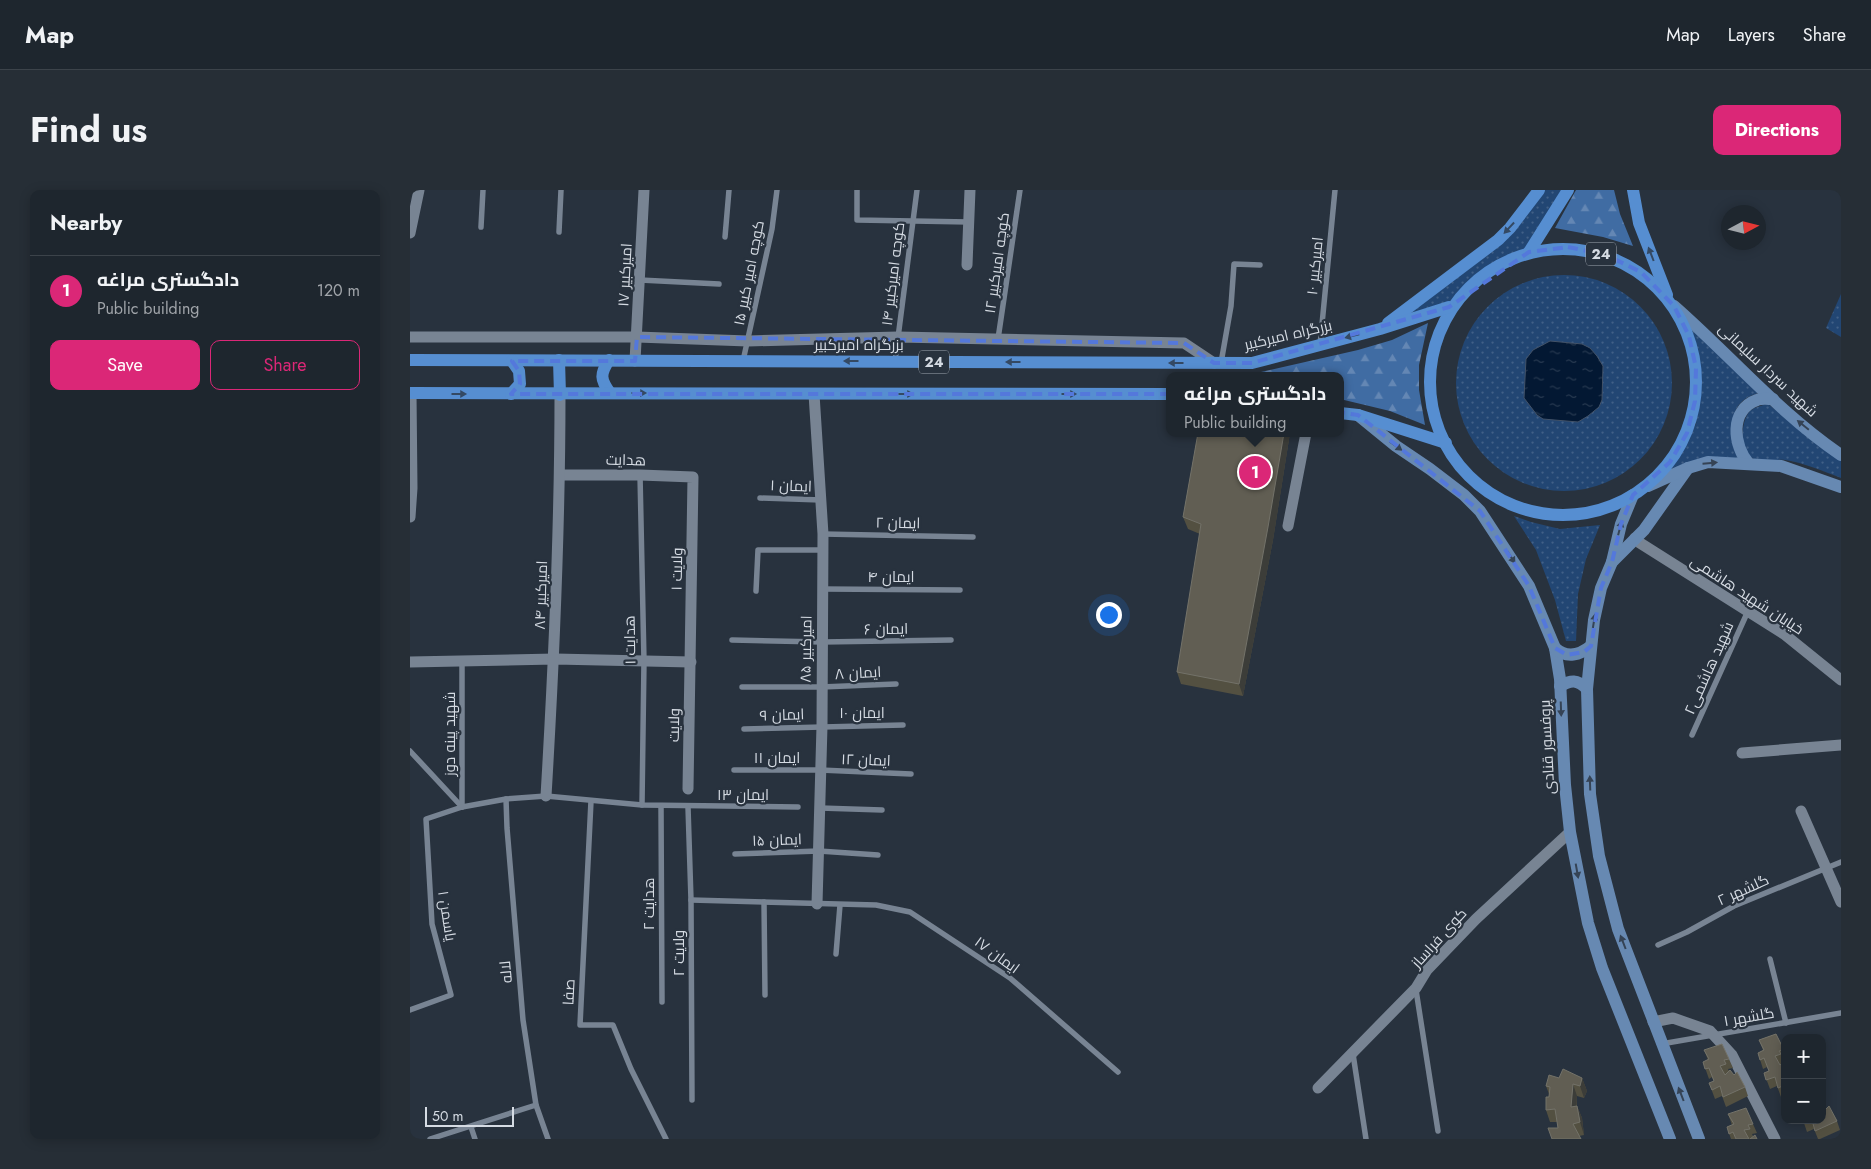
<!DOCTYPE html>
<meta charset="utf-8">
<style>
:root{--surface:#1e262e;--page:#262e36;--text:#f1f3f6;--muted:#a1a5aa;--line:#3c434a;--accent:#db2777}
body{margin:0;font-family:Jost,Cairo,sans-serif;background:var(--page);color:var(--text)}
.controls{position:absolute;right:15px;bottom:15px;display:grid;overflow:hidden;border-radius:10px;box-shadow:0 2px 12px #0003}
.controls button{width:45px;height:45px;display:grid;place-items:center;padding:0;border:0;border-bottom:1px solid var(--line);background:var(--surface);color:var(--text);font:25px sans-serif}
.compass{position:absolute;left:1311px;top:15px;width:45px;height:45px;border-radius:50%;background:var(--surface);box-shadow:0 2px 12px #0003;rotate:83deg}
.scale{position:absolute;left:15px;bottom:12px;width:89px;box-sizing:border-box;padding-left:5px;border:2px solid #d5dbe3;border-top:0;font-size:14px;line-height:18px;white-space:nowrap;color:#d5dbe3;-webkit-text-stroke:4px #28323e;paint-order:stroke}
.you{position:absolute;left:698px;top:424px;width:18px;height:18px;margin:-12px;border:4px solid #fff;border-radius:50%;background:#1a73e8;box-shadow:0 0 0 8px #1a73e833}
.badge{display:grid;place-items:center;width:32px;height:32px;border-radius:50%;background:var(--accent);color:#fff;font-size:16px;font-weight:700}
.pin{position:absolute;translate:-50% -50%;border:2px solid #fff;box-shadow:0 1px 5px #0006}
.popup{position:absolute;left:756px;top:182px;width:178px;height:65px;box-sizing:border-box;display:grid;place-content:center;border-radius:10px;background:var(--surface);filter:drop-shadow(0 1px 4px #0005);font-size:16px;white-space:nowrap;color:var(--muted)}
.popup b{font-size:19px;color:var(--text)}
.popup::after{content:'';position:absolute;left:50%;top:100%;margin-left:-10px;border:10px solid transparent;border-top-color:var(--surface)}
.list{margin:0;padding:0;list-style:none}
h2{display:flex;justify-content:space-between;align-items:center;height:65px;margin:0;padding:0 20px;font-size:21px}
h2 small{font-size:16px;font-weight:400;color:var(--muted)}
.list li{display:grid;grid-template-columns:32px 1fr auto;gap:15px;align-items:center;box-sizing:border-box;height:70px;padding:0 20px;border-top:1px solid var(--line)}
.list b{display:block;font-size:19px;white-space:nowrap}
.list p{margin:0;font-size:16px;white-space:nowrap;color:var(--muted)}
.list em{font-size:16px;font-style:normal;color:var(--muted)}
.actions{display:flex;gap:10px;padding:15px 20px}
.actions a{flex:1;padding:11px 0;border:1px solid var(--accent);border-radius:10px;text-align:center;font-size:18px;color:var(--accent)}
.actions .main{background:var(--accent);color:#fff}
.map{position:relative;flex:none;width:1431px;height:949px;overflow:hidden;border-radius:10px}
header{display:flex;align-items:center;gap:30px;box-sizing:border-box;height:70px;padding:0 25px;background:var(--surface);border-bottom:1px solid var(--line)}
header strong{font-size:24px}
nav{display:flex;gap:28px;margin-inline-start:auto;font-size:18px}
.intro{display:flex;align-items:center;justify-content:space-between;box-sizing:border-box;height:120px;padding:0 30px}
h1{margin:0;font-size:35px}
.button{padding:12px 22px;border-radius:10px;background:var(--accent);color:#fff;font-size:18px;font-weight:700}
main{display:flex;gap:30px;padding:0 30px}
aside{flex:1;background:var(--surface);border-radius:10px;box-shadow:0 2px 12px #0003}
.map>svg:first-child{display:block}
</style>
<header>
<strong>Map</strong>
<nav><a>Map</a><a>Layers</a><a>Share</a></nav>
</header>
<div class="intro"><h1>Find us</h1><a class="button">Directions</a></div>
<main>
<aside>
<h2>Nearby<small></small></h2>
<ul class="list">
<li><span class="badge">1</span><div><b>دادگستری مراغه</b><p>Public building</p></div><em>120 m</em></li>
</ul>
<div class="actions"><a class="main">Save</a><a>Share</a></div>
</aside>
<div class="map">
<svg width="1431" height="949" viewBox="0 0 1431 949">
<defs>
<pattern id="green-dots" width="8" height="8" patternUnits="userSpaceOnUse" patternTransform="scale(1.25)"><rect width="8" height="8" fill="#224673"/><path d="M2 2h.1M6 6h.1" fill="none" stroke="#416087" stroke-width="1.8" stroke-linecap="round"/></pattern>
<pattern id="forest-firs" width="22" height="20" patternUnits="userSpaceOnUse" patternTransform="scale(1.25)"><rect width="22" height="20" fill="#406ca3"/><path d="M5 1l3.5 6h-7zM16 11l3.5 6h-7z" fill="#6487b4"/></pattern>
<pattern id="water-ripples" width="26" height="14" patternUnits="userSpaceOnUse" patternTransform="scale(1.25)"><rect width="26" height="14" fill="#031833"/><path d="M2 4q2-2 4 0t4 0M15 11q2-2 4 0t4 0" fill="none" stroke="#273950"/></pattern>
</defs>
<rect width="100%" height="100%" fill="#28323e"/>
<g fill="url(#green-dots)">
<polygon points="1129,0 1158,0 1119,62 1093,76 1039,117 970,139 1088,50"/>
<circle cx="1154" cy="193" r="108"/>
<polygon points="1431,104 1431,147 1416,138"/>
<path d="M1280 133 1348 203C1313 214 1324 241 1329 269L1260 282 1286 234 1292 192 1288 163Z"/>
<path d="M1358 214 1431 270V288C1413 281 1394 273 1375 270 1366 269 1353 273 1344 269 1329 264 1330 231 1340 221 1345 217 1352 215 1358 214Z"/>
<polygon points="1104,326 1121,332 1150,339 1190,335 1176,369 1168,404 1166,451 1156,451 1145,410 1126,360"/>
</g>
<g fill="url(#forest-firs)">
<polygon points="1166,0 1204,0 1210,24 1223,56 1193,47 1145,38"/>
<polygon points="1018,133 1009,175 1009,200 1015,235 980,221 930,209 930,186 842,186 842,184 948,160 982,150"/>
</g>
<polygon fill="url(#water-ripples)" stroke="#425268" points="1140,151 1172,154 1180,158 1187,166 1193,176 1192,210 1189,217 1178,226 1168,232 1133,229 1127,225 1114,208 1116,169 1123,160"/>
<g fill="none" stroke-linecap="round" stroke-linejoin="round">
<g stroke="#788493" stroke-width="5.5">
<polyline points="447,0 447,30 559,32"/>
<polyline points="71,37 73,0"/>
<polyline points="149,42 151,0"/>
<polyline points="315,47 319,0"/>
<polyline points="230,90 309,94"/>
<polyline points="588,149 610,0"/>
<polyline points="910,155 925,0"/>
<polyline points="333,171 362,39 367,0"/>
<polyline points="485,171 507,0"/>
<polyline points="811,173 821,116 824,74 850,75"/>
<polyline points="230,285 234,471 232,615"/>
<polyline points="350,308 411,310"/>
<polyline points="413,344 563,347"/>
<polyline points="412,399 550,400"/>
<polyline points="346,401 348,360 413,360"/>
<polyline points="322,450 412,452 541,450"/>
<polyline points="332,497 411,497 486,494"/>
<polyline points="334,539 493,535"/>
<polyline points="1282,545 1338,421"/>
<polyline points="0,561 52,617"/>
<polyline points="324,580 410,580 501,584"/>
<polyline points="96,609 97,638 113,830 126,915 138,949"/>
<polyline points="181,611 170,835 203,835 221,879 256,949"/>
<polyline points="251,616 252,812"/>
<polyline points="52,617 52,471"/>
<polyline points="278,617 281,710 282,910"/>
<polyline points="410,618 472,620"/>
<polyline points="325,664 409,661 468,665"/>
<polyline points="281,710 466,715 500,722 600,788 708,882"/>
<polyline points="354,712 355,805"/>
<polyline points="1248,755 1277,742 1324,716 1431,672"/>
<polyline points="426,764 430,715"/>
<polyline points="1360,769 1376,833"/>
<polyline points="1006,800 1028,941"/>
<polyline points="0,820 41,805 22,734 16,629 52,617 96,609 136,606 232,615 388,617"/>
<polyline points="1251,854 1431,823"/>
<polyline points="943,864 956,949"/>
<polyline points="61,937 65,949"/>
<polyline points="20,949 126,915"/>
</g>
<g stroke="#788493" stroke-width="11">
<polyline points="0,43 9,0"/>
<polyline points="557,75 560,0"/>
<polyline points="0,147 227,147 338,151 488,147 774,153 804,173"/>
<polyline points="225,171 234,0"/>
<polyline points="404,204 413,344 412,536 407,714"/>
<polyline points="150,285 230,285 283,287 278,599"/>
<polyline points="0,327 2,298 1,203"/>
<polyline points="878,336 896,243"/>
<polyline points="1225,348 1230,353 1374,444 1431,490"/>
<polyline points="0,472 145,469 281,472"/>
<polyline points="1332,563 1431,555"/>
<path d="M136 606C144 472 150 339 150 205"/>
<polyline points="1391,621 1431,712"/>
<polyline points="1243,832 1263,828 1300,841 1322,865 1365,949"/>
<polyline points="908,898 1006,798 1017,780 1066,729 1160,642"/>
</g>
<g stroke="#6789b2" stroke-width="12">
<path d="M1264 116C1320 165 1369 223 1431 265"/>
<polyline points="948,225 986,256 1020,279 1054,305 1070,321 1119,396 1145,458 1150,489 1155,595 1160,642 1178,733 1192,778 1260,949"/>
<path d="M1339 274C1323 256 1319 220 1347 210 1351 208 1358 209 1363 209"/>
<polyline points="1278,278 1234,340 1202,372 1191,398 1184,430 1177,499 1180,604 1189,666 1208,739 1289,949"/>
<polyline points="1238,296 1278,278 1298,272 1371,276 1431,297"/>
<polyline points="1202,372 1211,334 1223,305"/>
<path d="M1145 458C1157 469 1170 465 1181 456"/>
<path d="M1150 496C1161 490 1167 489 1177 499"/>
</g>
<g stroke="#568ed1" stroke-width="12">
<polyline points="1223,0 1229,33 1257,105"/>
<circle cx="1153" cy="192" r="133"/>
<polyline points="1119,62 1158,0"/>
<polyline points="978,133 1088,50 1100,38 1129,0"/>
<polyline points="0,170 842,173 970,139 1039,117"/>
<polyline points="149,170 150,205"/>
<path d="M199 170C190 184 190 189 200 203"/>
<polyline points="0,203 760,204"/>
<polyline points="101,204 110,194 109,181 102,171"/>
<polyline points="930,223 948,225 1036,253"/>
</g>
</g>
<g fill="#535041">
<polygon points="788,243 880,243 863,350 833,506 771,494 767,482 790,344 778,339 773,327"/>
<polygon points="1366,844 1375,861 1375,869 1373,870 1374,872 1375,871 1375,905 1371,907 1367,896 1360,899 1354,883 1359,881 1357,877 1353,879 1348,863 1353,860 1349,850"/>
<polygon points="1294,860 1319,869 1323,878 1318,879 1319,881 1335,897 1338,906 1316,917 1312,906 1305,909 1299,893 1304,891 1302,887 1299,889 1293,872 1298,870"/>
<polygon points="1149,888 1172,888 1177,901 1174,908 1167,906 1167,916 1172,928 1174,945 1169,946 1148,938 1147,932 1140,932 1136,920 1139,904 1136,896"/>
<polygon points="1416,919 1427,931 1430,940 1410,949 1408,949 1404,939 1397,942 1393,930 1412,930"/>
<polygon points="1318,924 1343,934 1347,943 1342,944 1343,946 1347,949 1321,949 1317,937 1322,935"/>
</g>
<g fill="#3c3d39">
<polygon points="874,243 880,243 863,350 833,506 829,494"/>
<polygon points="1172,888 1177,901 1174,908 1170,896"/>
<polygon points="1163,894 1167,906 1166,929 1161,917"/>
<polygon points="1167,916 1172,928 1174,945 1170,932"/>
</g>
<g fill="#615e53" stroke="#737269">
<polygon points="788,243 874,243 858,337 829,494 767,482 791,334 773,327"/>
<polygon points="1366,844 1374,860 1369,861 1371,864 1365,866 1370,875 1375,871 1375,895 1368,898 1365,887 1356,890 1354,883 1359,881 1354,868 1350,870 1348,863 1354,860 1349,850"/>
<polygon points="1312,854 1319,869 1314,870 1316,874 1310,876 1315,885 1320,880 1324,885 1327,882 1335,897 1313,907 1310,896 1302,900 1299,893 1304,891 1299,878 1295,879 1293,872 1299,869 1294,860"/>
<polygon points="1153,879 1172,888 1170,896 1163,894 1161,917 1167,916 1170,932 1163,934 1171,949 1142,949 1138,938 1148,938 1145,919 1136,920 1136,907 1139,907 1140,897 1136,896 1139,885 1149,888"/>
<polygon points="1412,914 1416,919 1419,916 1427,931 1405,941 1402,930 1412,930"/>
<polygon points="1336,918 1343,934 1338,935 1340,939 1334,940 1339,949 1326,949 1323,942 1319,944 1317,937 1324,934 1318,924"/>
<polygon points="1393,930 1400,930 1393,933"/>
<polygon points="1345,945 1347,949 1340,949"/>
</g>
<defs><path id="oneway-solid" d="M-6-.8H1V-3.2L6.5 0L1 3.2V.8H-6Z" transform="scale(1.25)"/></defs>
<g fill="#344963">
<use href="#oneway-solid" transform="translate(1099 38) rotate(133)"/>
<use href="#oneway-solid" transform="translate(1241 64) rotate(-111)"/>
<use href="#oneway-solid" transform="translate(942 146) rotate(166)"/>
<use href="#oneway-solid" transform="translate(441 171) rotate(-180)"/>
<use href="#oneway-solid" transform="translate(603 172) rotate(-180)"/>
<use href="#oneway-solid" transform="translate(766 173) rotate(-180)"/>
<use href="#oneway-solid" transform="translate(229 203)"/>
<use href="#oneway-solid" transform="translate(49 204)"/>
<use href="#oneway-solid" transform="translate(496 204)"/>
<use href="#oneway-solid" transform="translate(659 204)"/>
</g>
<g fill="#354355">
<use href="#oneway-solid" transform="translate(1393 235) rotate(-141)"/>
<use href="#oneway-solid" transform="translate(986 256) rotate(36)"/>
<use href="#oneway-solid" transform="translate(1300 273) rotate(-5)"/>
<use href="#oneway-solid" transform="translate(1210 338) rotate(-75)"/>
<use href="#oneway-solid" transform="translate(1101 367) rotate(57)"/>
<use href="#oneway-solid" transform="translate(1184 431) rotate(-81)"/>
<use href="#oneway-solid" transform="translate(1151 519) rotate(88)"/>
<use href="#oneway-solid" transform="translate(1180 593) rotate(-92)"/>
<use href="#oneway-solid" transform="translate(1167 681) rotate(80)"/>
<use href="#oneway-solid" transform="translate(1213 752) rotate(-111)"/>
<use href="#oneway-solid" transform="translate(1271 904) rotate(-111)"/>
</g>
<path fill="none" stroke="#5478db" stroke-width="4" stroke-dasharray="10 6" stroke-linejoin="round" d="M1158 57 1196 65 1231 82 1264 116 1279 146 1286 178 1285 211 1277 243 1260 272 1223 305 1211 334 1202 372 1191 398 1181 456 1174 462 1157 465 1145 458 1119 396 1070 321 948 225 808 204H101L110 194 109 181 102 171H225L227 147 774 153 804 173H842L1039 117 1119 62Z"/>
<g text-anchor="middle" stroke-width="4.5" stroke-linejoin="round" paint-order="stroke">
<g fill="#28323e" stroke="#a1a8b2" stroke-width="1">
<rect x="1176" y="52.5" width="30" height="23" rx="4"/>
<rect x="509" y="160.5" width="30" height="23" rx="4"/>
</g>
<g font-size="14" font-weight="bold" fill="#d5dbe3">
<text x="1191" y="69">24</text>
<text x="524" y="177">24</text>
</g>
<g font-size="15" fill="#d5dbe3" stroke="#28323e">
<text transform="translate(587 73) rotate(-82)" y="5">کوچه امیرکبیر ۱۲</text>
<text transform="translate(905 76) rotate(-84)" y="5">امیرکبیر ۱۰</text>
<text transform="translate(339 83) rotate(-79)" y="5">کوچه امیر کبیر ۱۵</text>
<text transform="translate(483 84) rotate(-83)" y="5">کوچه امیرکبیر ۱۴</text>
<text transform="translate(215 85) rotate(-87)" y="5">امیرکبیر ۱۷</text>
<text transform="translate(878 145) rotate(-13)" y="5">بزرگراه امیرکبیر</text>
<text x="449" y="160">بزرگراه امیرکبیر</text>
<text transform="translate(1358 180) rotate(43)" y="5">شهید سردار سلیمانی</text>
<text transform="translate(216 270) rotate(1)" y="5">هدایت</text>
<text transform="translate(381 296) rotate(2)" y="5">ایمان ۱</text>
<text transform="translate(488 333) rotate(1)" y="5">ایمان ۲</text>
<text transform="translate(267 379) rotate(-89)" y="5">ولایت ۱</text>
<text x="481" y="392">ایمان ۴</text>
<text transform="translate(131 405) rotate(-88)" y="5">امیرکبیر ۸۴</text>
<text transform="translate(1337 405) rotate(33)" y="5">خیابان شهید هاشمی</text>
<text transform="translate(476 439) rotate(-1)" y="5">ایمان ۶</text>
<text transform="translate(220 450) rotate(-91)" y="5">هدایت ۱</text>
<text transform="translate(396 459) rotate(-89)" y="5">امیرکبیر ۸۵</text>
<text transform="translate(1299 478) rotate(-66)" y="5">شهید هاشمی۲</text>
<text transform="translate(448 483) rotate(-3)" y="5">ایمان ۸</text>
<text x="452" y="528">ایمان ۱۰</text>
<text transform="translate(372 525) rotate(-2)" y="5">ایمان ۹</text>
<text transform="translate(264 535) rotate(-89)" y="5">ولایت</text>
<text transform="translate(40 544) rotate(-90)" y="5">شهید پینه دوز</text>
<text transform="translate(1137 557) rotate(-93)" y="5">پروفسور قنادی</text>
<text x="367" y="573">ایمان ۱۱</text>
<text transform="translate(456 570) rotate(2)" y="5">ایمان ۱۲</text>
<text x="333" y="610">ایمان ۱۳</text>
<text transform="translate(367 650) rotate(-2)" y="5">ایمان ۱۵</text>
<text transform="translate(1333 700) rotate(-24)" y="5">گلشهر ۲</text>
<text transform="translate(239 714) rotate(-90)" y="5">هدایت ۲</text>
<text transform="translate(37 726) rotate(81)" y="5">یاسمن ۱</text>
<text transform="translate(1029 748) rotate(-48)" y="5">کوی فراساز</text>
<text transform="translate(269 763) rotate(-90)" y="5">ولایت ۲</text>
<text transform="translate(587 765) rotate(36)" y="5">ایمان ۱۷</text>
<text transform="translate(96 782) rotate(-95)" y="5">لاله</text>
<text transform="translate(159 802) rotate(-87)" y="5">صفا</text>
<text transform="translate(1339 827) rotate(-10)" y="5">گلشهر ۱</text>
</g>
</g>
</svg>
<div class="controls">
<button>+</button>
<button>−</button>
</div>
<svg class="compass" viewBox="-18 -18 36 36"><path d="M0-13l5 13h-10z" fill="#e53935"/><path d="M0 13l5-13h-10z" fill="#a1a5aa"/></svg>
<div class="scale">50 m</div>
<div class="you"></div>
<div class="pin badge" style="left:845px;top:282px">1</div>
<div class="popup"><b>دادگستری مراغه</b>Public building</div>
</div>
</main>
